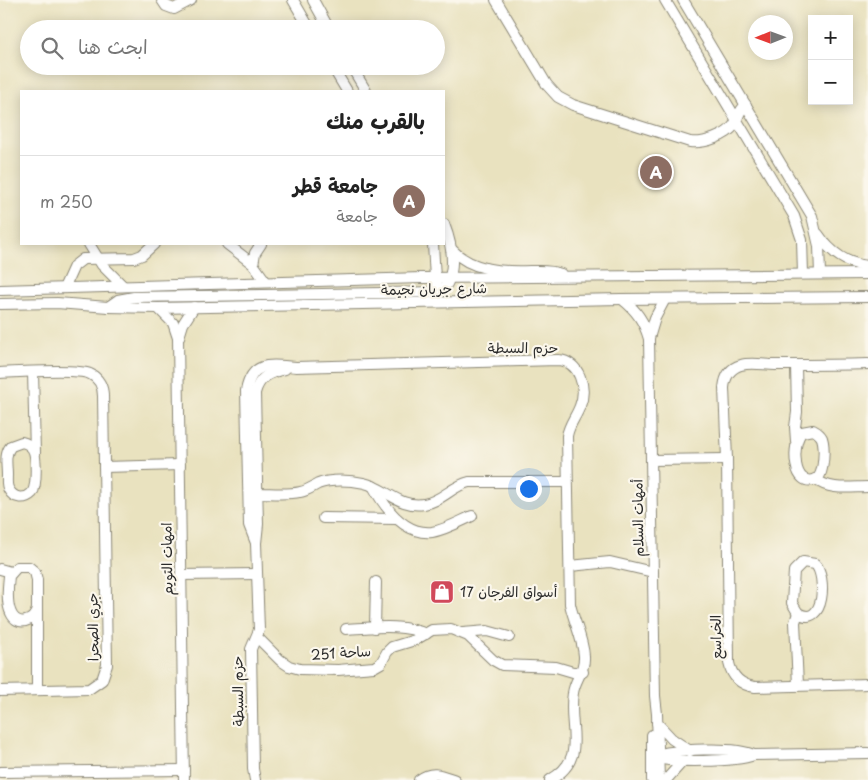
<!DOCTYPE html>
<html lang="ar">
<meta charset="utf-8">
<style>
:root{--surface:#fff;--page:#f2f2f2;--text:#222;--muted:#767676;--line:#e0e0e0;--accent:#d1495b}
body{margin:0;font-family:"Playpen Sans","Playpen Sans Arabic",sans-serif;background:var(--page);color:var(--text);direction:rtl}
.controls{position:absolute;right:15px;top:15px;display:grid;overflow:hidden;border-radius:0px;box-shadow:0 2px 12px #0003}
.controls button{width:45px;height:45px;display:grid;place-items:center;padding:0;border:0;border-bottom:1px solid var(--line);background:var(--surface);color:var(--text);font:25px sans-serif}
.compass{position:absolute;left:748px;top:15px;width:45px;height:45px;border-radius:50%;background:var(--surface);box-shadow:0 2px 12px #0003;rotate:269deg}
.you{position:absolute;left:528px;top:488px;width:18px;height:18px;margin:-12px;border:4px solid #fff;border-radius:50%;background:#1a73e8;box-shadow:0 0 0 8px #1a73e833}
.badge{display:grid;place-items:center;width:32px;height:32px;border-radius:50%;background:var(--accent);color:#fff;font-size:16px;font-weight:700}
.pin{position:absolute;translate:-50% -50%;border:2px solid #fff;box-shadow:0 1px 5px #0006}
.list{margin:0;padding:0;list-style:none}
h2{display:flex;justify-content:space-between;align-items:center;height:65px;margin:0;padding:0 20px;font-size:21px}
h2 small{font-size:16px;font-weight:400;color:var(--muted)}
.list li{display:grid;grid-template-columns:32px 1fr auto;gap:15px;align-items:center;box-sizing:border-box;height:90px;padding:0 20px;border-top:1px solid var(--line)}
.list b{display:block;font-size:19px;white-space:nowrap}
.list p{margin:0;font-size:16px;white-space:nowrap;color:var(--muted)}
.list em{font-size:16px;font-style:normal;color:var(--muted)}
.icon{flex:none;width:28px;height:28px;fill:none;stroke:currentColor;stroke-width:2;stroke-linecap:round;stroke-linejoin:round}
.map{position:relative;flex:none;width:868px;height:780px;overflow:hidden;direction:ltr}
.search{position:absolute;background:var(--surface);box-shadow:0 2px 12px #0003;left:20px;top:20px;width:425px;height:55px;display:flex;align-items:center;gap:12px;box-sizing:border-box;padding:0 18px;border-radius:28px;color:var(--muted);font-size:19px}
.panel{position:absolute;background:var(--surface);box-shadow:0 2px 12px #0003;left:20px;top:90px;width:425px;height:155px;border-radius:0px;direction:rtl}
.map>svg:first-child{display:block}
</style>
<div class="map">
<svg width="868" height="780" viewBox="0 0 868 780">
<rect width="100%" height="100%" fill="#fbf7ec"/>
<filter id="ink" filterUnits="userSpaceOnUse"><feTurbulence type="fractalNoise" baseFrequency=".02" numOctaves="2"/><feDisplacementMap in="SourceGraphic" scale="10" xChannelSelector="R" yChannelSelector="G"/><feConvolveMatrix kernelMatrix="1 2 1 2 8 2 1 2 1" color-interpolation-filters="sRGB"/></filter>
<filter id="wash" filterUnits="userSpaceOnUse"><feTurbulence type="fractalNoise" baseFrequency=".0096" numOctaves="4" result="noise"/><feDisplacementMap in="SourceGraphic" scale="20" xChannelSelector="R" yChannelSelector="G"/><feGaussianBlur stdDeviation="1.12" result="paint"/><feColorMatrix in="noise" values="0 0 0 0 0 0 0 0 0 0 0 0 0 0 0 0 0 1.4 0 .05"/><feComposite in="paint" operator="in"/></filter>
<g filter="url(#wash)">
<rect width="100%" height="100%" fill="#e9e2bf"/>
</g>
<g filter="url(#ink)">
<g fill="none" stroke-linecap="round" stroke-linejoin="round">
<defs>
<g id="minor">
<polyline points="162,0 166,6 174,9 191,0"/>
<polyline points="293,0 310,29"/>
<polyline points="313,0 329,29"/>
<path d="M496 0 547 85 558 97 573 105 690 142C703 144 727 136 734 125 739 117 738 111 746 105"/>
<polyline points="665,0 794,216 802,240 803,274"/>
<polyline points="683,0 812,216 819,246 820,274"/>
<polyline points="332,66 347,91"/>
<polyline points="351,66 366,91"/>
<path d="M818 234C830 252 846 264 868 266"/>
<polyline points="89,244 102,265 123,286"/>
<polyline points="227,244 253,264 266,282"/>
<polyline points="433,244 435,278 437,285"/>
<path d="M451 249C472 271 502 272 530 271 541 271 551 270 561 274"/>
<polyline points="253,264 255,253 261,244"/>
<polyline points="64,288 74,266 83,259 134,258 142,255 154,244"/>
<polyline points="0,290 422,278 868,274"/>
<path d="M436 296C459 280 453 247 444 224"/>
<path d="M622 299C636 310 644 321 649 339L655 696 657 714 659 780"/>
<polyline points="0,304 57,303 108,307 158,308 622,299 868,297"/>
<polyline points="108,307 118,300 134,297 441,292"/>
<polyline points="158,308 173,323 178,338 184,780"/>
<polyline points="179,337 183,324 194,307"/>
<polyline points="649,338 655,318 665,299"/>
<path d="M868 364C837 365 806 365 775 365 765 365 751 362 741 365 730 368 725 377 724 388L727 459 729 663C732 677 741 685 755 687L868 684"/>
<polyline points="796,365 797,412 795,427 796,441"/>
<polyline points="33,372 35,453"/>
<path d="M0 373C17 372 78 368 90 374 99 378 103 387 103 396L107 665 102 680 89 689 0 691"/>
<path d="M813 430C817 432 820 434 822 438 825 447 824 471 818 478 792 492 791 443 802 432Z"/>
<path d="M22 442C26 443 29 444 32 448 37 454 37 486 32 493 25 500 14 499 9 490 6 486 7 480 7 475 7 465 4 454 11 446Z"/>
<polyline points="651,460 727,459"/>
<polyline points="104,467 180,465"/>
<path d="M815 479C830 491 850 487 868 487"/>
<path d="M373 486C385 508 404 535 432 532 445 530 459 522 472 516"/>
<path d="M258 493C271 493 287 495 300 492 307 491 312 487 318 484 330 479 351 480 364 483 386 488 399 508 424 504 442 501 452 486 469 482H567"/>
<polyline points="323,518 397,519"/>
<path d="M256 543 249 525 246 391C252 360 271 365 296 367L558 360C580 361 587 388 580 406 576 417 569 424 567 436L570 604C574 622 583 639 584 656 585 671 575 679 573 693 567 728 589 758 550 780"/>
<path d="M803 562 815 564C827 575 825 629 798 613L792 603 794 571Z"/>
<polyline points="570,566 610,562 653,572"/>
<polyline points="0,569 11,572"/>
<polyline points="181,575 257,574"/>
<polyline points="798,613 795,622 798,685"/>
<polyline points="375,628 376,582"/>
<path d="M346 629C373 628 401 623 426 634"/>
<polyline points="463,633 487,631 509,637"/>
<polyline points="257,637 280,660 289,666 300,669 338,670 374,667 381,663 387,652 392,647 415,640 432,630 451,629 468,636 493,660 502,665 556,667 573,672 583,672"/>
<path d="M37 690V580L35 572 29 567H17L9 576C8 586 6 603 11 613 17 627 34 622 37 609"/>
<polyline points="657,723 672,739 690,751"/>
<polyline points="652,735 652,780"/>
<path d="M653 756C673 749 735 746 754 755"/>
<path d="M652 757C672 763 735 762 754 755L868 753"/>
<polyline points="0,772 184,770"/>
<path d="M255 780 253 769 251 649 259 630 256 543 258 524 255 393C259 377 270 372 285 369"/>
<path d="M419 780C432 770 441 775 455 780"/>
<polyline points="666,780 683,761"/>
</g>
</defs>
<use href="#minor" stroke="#8a8675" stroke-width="12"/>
<use href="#minor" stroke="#fff" stroke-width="10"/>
</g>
</g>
<defs>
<symbol id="shop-square" viewBox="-11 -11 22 22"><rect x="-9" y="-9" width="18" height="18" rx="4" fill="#d1495b" stroke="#fbf7ec"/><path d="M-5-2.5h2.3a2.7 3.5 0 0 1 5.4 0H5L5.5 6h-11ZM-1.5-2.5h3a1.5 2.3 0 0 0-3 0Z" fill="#fff"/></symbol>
</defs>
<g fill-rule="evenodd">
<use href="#shop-square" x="428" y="578" width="28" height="28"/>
</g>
<g text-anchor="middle" stroke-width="4.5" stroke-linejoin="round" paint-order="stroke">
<g font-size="14" fill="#2b2b2b" stroke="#fbf7ec">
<text transform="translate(434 289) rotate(-1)" y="5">شارع جريان نجيمة</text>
<text x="523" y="353">حزم السبطة</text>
<text transform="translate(638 518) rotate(-91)" y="5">أمهات السلام</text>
<text transform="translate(167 559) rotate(-91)" y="5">امهات التويم</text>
<text transform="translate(93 627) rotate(-91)" y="5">جري الصحرا</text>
<text transform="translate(716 637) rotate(-91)" y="5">الخراسع</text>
<text transform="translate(341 653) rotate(-4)" y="5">ساحة 251</text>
<text transform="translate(238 691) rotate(-91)" y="5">حزم السبطة</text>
</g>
<g font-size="14" fill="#2b2b2b" stroke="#fbf7ec" text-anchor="start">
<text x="460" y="597">أسواق الفرجان 17</text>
</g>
</g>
</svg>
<div class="controls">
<button>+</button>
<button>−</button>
</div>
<svg class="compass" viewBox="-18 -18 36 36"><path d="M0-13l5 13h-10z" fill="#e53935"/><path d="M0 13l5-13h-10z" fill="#767676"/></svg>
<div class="you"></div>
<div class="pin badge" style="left:656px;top:172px;background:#8d6e63">A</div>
<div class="search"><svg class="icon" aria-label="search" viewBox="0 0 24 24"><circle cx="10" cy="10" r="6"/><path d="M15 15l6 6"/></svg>ابحث هنا</div>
<section class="panel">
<h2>بالقرب منك<small></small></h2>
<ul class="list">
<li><span class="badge" style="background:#8d6e63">A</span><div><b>جامعة قطر</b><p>جامعة</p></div><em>250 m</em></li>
</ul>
</section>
</div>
